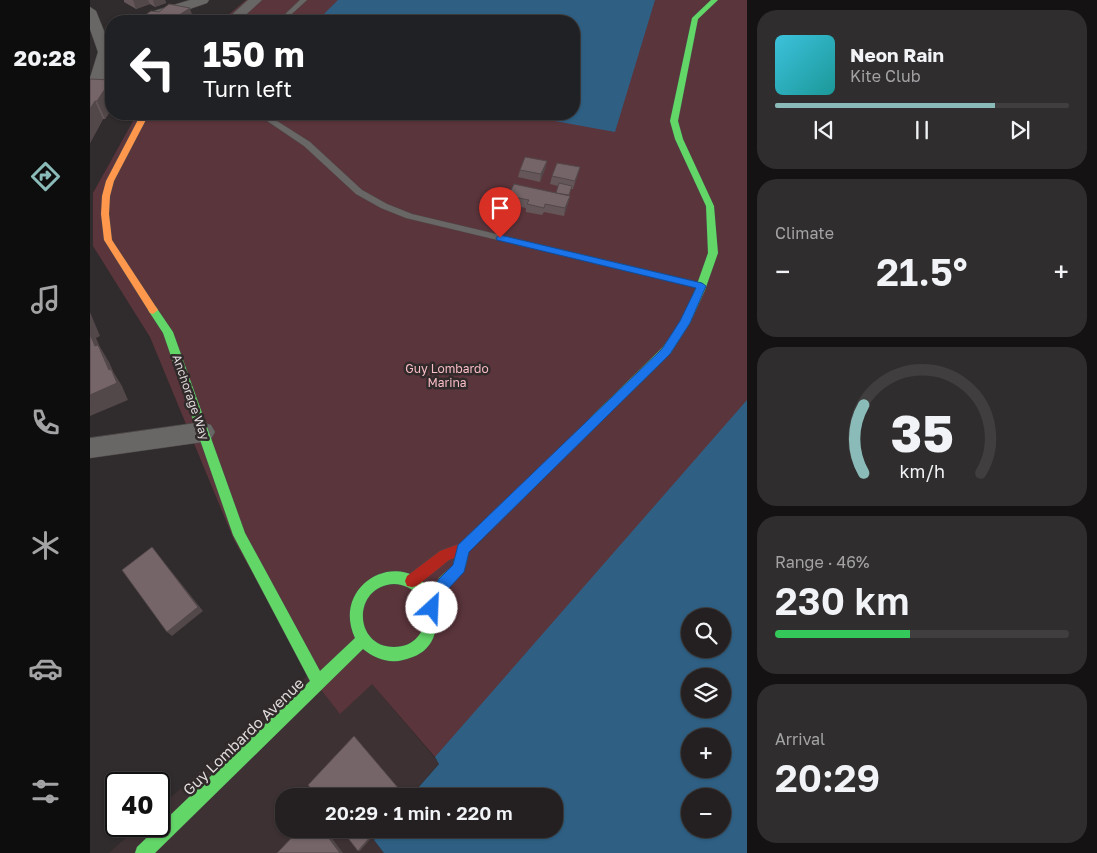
<!DOCTYPE html>
<html lang="en">
<head>
<meta charset="utf-8">
<style>
	:root { --surface:#242021; --page:#302d2e; --text:#f1f3f6; --muted:#a3a3a5; --line:#413e3f; --accent:#8bbbb9 }
	body { margin:0; font-family:"Golos Text",sans-serif; background:var(--page); color:var(--text); height:100vh; display:flex; flex-direction:column; font-size:19px; white-space:nowrap }
	* { box-sizing:border-box; margin:0 }
	p { font-size:16px; color:var(--muted) }
	.icon { flex:none; width:28px; height:28px; fill:none; stroke:currentColor; stroke-width:2; stroke-linecap:round; stroke-linejoin:round }
	.map { position:relative; flex:1; overflow:hidden }
	.details { display:flex; flex-direction:column; gap:10px; padding:10px; background:#141212; width:350px }
	.details>* { flex:none }
	.banner { position:absolute; left:15px; top:15px; width:475px; height:105px; border-radius:20px; box-shadow:0 1px 4px #0004,0 0 0 1px var(--line); background:#202124; color:#fff; overflow:hidden }
	.controls { position:absolute; left:591px; top:608px; display:grid; gap:10px }
	.controls a { display:grid; place-items:center; width:50px; height:50px; border-radius:50%; background:var(--surface); box-shadow:0 1px 4px #0004,0 0 0 1px var(--line); font-size:25px }
	.speed { position:absolute; left:15px; top:772px; display:flex; gap:10px; font-size:25px; font-weight:700; text-align:center }
	.speed>* { display:grid; place-content:center; width:65px; height:65px; border-radius:50%; background:var(--surface); box-shadow:0 1px 4px #0004,0 0 0 1px var(--line); line-height:1 }
	.speed .limit { border:2px solid #111; border-radius:8px; background:#fff; color:#111 }
	.pin { position:absolute; display:grid; place-items:center; width:42px; height:42px; color:#fff; margin:-51px -21px; border-radius:50% 50% 50% 0; rotate:-45deg; box-shadow:0 0 5px #0007 }
	.pin .icon { rotate:45deg }
	.me { position:absolute; width:55px; margin:-28px; rotate:25deg; stroke-linejoin:round; filter:drop-shadow(0 0 4px #0008) }
	.turn { display:flex; align-items:center; gap:18px; height:105px; padding:0 15px; font-size:22px }
	.turn .icon { width:65px; height:65px; stroke-width:2.5 }
	.turn b { display:block; font-size:35px; line-height:42px }
	.big { font-size:38px; font-weight:600; line-height:1.1 }
	.details .widget { flex:1; display:flex; flex-direction:column; justify-content:center; gap:8px; min-width:0; padding:0 18px; border-radius:20px; background:var(--page) }
	.details .dial { align-items:center; gap:0 }
	.dial svg { height:130px; overflow:visible; fill:none; stroke:var(--line); stroke-width:7; stroke-linecap:round; text-anchor:middle }
	.dial text { fill:var(--text); stroke:none }
	.song { display:flex; align-items:center; gap:15px }
	.cover { width:60px; height:60px; border-radius:8px; background:linear-gradient(135deg,hsl(190 70% 55%),hsl(180 70% 35%)) }
	.played { height:5px; border-radius:2px; background:linear-gradient(90deg,var(--accent) 75%,var(--line) 75%) }
	.keys { display:flex; justify-content:space-around; direction:ltr }
	.heat { display:flex; justify-content:space-between; align-items:center; font-size:28px; direction:ltr }
	.charge { height:8px; border-radius:4px; background:linear-gradient(90deg,#34c759 46%,var(--line) 0) }
	.trip { position:absolute; left:185px; top:788px; width:288px; height:50px; border-radius:20px; background:var(--surface); box-shadow:0 1px 4px #0004,0 0 0 1px var(--line); font-weight:600; line-height:50px; text-align:center }
	main { display:flex; flex:1; min-height:0 }
	.menu { display:flex; flex-direction:column; width:90px; justify-content:space-around; align-items:center; background:#0e0d0d; color:var(--muted) }
	.menu .icon { width:35px; height:35px }
	.menu .selected { color:var(--accent) }
	.menu b { font-size:22px; color:var(--text) }
	.map>svg:first-child { display:block }
</style>
</head>
<body>
<main>
<nav class="menu">
<b>20:28</b>
<svg class="icon selected" aria-label="directions" viewBox="0 0 24 24"><path d="M12 3l9 9-9 9-9-9zM9 14v-3h6M13 9l2 2-2 2"/></svg>
<svg class="icon" aria-label="music" viewBox="0 0 24 24"><path d="M9 18V5l10-2v13"/><circle cx="6" cy="18" r="3"/><circle cx="16" cy="16" r="3"/></svg>
<svg class="icon" aria-label="phone" viewBox="0 0 24 24"><path d="M5 4h4l2 5-3 2q2 4 5 5l2-3 5 2v4C11 20 4 13 5 4z"/></svg>
<svg class="icon" aria-label="climate" viewBox="0 0 24 24"><path d="M12 3v18M4 7l16 10M4 17L20 7"/></svg>
<svg class="icon" aria-label="car" viewBox="0 0 24 24"><path d="M5 17H2v-5l4-1 3-4h7l3 4 3 1v5h-3M9 17h6M6 11h13"/><circle cx="7" cy="17" r="2"/><circle cx="17" cy="17" r="2"/></svg>
<svg class="icon" aria-label="filters" viewBox="0 0 24 24"><path d="M4 7h16M4 17h16"/><circle cx="9" cy="7" r="2"/><circle cx="15" cy="17" r="2"/></svg>
</nav>
<div class="map">
<svg width="657" height="853" viewBox="0 0 657 853">
	<rect width="100%" height="100%" fill="#302b2c"/>
	<path fill="#3e3133" d="M219,674l63,10 67,79 -28,33h-127v33h99l-9,11 10,13h-275l30,-27h20v-18z"/>
	<path fill="#5b353c" d="M156,0h501v436l-302,324 -10,-3 -63,-73 -32,30 -31,-40 -75,-134 -84,-203 -57,-91v-53l44,-79h437v-93h-353z"/>
	<path fill="#2f6084" fill-rule="evenodd" d="M248,0h317l-40,132 -99,-18h58v-93h-257z
		M657,400v453h-363l-10,-13 9,-11h171v-33h-143l28,-32 -4,-7zM600,616h32v33h-32zM600,676h32v33h-32zM600,736h32v33h-32zM600,796h32v33h-32z"/>
	<g fill="none" stroke-linecap="round" stroke-linejoin="round">
		<g stroke="#4c4848" stroke-width="1">
			<path id="lane" d="M210,0h7l-23,21h-6z
				M167,114h9l44,28 52,48 25,14 25,10 290,69 5,3 -5,3 -296,-71 -25,-10 -25,-14 -52,-48z"/>
		</g>
		<g stroke="#4c4848" stroke-width="1">
			<path id="street" d="M100,0h19l-2,3 -52,18h-17l16,-10z
				M158,0h14l-23,21h-14z
				M0,7l6,4 12,30 3,-1v15l-8,27 -2,3 -5,1 -6,-2v-6l8,-26 -8,-23z
				M113,422l8,3 4,7 -4,7 -8,3 -113,16v-20z"/>
		</g>
		<g stroke="#4c4848" stroke-width="1">
			<path id="fast" d="M621,0h7l-20,19 -20,102 5,18 31,67 4,47 -13,37 -15,33 -20,31 -72,70h-8l-2,-3 2,-3 72,-70 19,-26 14,-32 13,-37 -2,-47 -31,-67 -5,-18 22,-103z
				M63,306l3,1 17,25 72,201 75,138 35,-33c-25,-54 47,-93 77,-45l7,-15 14,-13 5,-20 5,-2 5,2c2,5 0,9 -1,15 -3,15 -10,16 -18,28 -19,27 -1,62 -46,72 -14,4 -29,-2 -40,-11l-208,204h-20l2,-6 173,-166 -77,-146 -70,-202 -15,-23zM304,584c42,2 41,63 0,63 -41,0 -42,-61 0,-63z"/>
		</g>
		<g stroke="#4c4848" stroke-width="1">
			<path id="slow" d="M51,114h8l-35,67 -4,15 -1,18 3,26 46,70 -5,4 -3,-1 -46,-73 -3,-26 1,-18 4,-15z"/>
		</g>
		<g stroke="#4c4848" stroke-width="1">
			<path id="jam" d="M504,416l4,2 2,3 -2,3 -130,129 -19,7 -32,26 -5,1 -5,-1 -2,-5 2,-5 33,-25 19,-7 131,-126z"/>
		</g>
		<use href="#lane" fill="#696666" fill-rule="evenodd"/>
		<use href="#street" fill="#696666" fill-rule="evenodd"/>
		<use href="#fast" fill="#63d668" fill-rule="evenodd"/>
		<use href="#slow" fill="#ff974d" fill-rule="evenodd"/>
		<use href="#jam" fill="#b3261e" fill-rule="evenodd"/>
	</g>
	<path fill="#655759" d="M34,0h41l1,3 -11,4 -5,-3 -14,5 -12,-7z
		M100,8l-44,13 -2,-5z
		M0,79l21,1v30l-6,9h-2l-13,24z
		M457,161l-2,8 -5,13 -22,-5 2,-7z
		M490,167l-7,22h-2l-2,6 1,1 -2,7 -4,13 -20,-4 -2,3 -16,-3v-4l-19,-4 1,-8 48,-3 2,-7 -8,-2 2,-8z"/>
	<path fill="#524749" d="M43,0h15l2,4 -14,5z
		M63,0h12l1,3 -11,4z
		M100,8l4,13h-24z
		M21,80v30l-6,9 -8,-18z
		M5,101l8,18 -13,24v-34z
		M457,161l-2,8 -5,13 1,-8z
		M490,167l-2,8 -5,14 2,-8z
		M480,196l-2,7 -4,13 1,-8z
		M0,312l10,24 -4,2 4,9 9,15 5,11 8,13 6,14 -38,16v-21l19,-25 -14,-24 -5,-12z
		M62,547l51,64 -31,25 -5,-4z
		M232,829h3l18,24h-3z
		M287,829h2l-19,22h-2z"/>
	<path fill="#756568" stroke="#524749" d="M79,4l21,4 -20,13h-25l7,-4 -8,-1 7,-5 8,1z
		M0,79l21,1 -14,21h-2l-5,8z
		M435,157l22,4 -6,13 -21,-4z
		M467,163l23,4 -5,14 -23,-5z
		M469,183l13,3 -3,9 -13,-2z
		M424,184l56,12 -5,12 -20,-4 -1,4 -17,-4 2,-4 -21,-4z
		M0,334l5,12 3,-1 11,25 2,-1 6,14 -27,12z
		M62,547l46,60 -31,25 -45,-62z
		M264,736l51,60h-88l-9,-11z
		M210,829h22l18,24h-63z
		M251,829h36l-19,22z"/>
	<path fill="#1a73e8" stroke="#114b97" d="M410,235l202,48 4,3 -16,37 -20,31 -201,198 -5,20 -15,16 -12,25 -5,2 -5,-2 -2,-5 14,-29 14,-14 5,-20 204,-196 18,-28 16,-33 -199,-48 -1,-2z"/>
	<g text-anchor="middle" dominant-baseline="central" stroke-width="5" stroke-linejoin="round" paint-order="stroke">
		<g font-size="12" fill="#f9bdc5" stroke="#312a2b">
			<text x="357" y="368">Guy Lombardo<tspan x="357" dy="14">Marina</tspan></text>
		</g>
		<g font-size="12" fill="#dfdadb" stroke="#312a2b">
			<text transform="translate(101 397) rotate(71)">Anchorage Way</text>
		</g>
		<g font-size="15" fill="#dfdadb" stroke="#312a2b">
			<text transform="translate(153 736) rotate(-44)">Guy Lombardo Avenue</text>
		</g>
	</g>
</svg>
<div class="controls">
<a><svg class="icon" aria-label="search" viewBox="0 0 24 24"><circle cx="10" cy="10" r="6"/><path d="M15 15l6 6"/></svg></a>
<a><svg class="icon" aria-label="layers" viewBox="0 0 24 24"><path d="M12 4l9 5-9 5-9-5zM3 14l9 5 9-5"/></svg></a>
<a>+</a>
<a>−</a>
</div>
<div class="speed"><div class="limit">40</div></div>
<div class="pin" style="left:410px;top:238px;background:#d93025"><svg class="icon" aria-label="arrive" viewBox="0 0 24 24"><path d="M6 21V4h12l-3 4 3 4H6"/></svg></div>
<svg class="me" style="left:342px;top:608px" viewBox="-20 -20 40 40"><circle r="19" fill="#fff"/><path d="M0-13L10 11 0 6-10 11z" fill="#1a73e8"/></svg>
<div class="trip">20:29 · 1 min · 220 m</div>
<div class="banner">
<div class="turn"><svg class="icon" aria-label="left" viewBox="0 0 24 24"><path d="M17 20v-9H6M10 6l-5 5 5 5"/></svg><div><b>150 m</b>Turn left</div></div>
</div>
</div>
<section class="details">
<div class="widget">
<div class="song"><i class="cover"></i><div><b>Neon Rain</b><p>Kite Club</p></div></div>
<div class="played"></div>
<div class="keys"><svg class="icon" aria-label="previous" viewBox="0 0 24 24"><path d="M18 5L8 12l10 7zM5 5v14"/></svg><svg class="icon" aria-label="pause" viewBox="0 0 24 24"><path d="M8 5v14M16 5v14"/></svg><svg class="icon" aria-label="next" viewBox="0 0 24 24"><path d="M6 5l10 7-10 7zM19 5v14"/></svg></div>
</div>
<div class="widget"><p>Climate</p>
<div class="heat"><a>−</a><b class="big">21.5°</b><a>+</a></div>
</div>
<div class="widget dial"><svg viewBox="0 0 100 80">
<path d="M14 69A42 42 0 1 1 86 69"/>
<path d="M14 69A42 42 0 0 1 14 27" stroke="#8bbbb9"/>
<text x="50" y="56" font-size="32" font-weight="700">35</text>
<text x="50" y="72" font-size="11">km/h</text>
</svg></div>
<div class="widget"><p>Range · 46%</p><b class="big">230 km</b><div class="charge"></div></div>
<div class="widget"><p>Arrival</p><b class="big">20:29</b></div>
</section>
</main>
</body>
</html>
